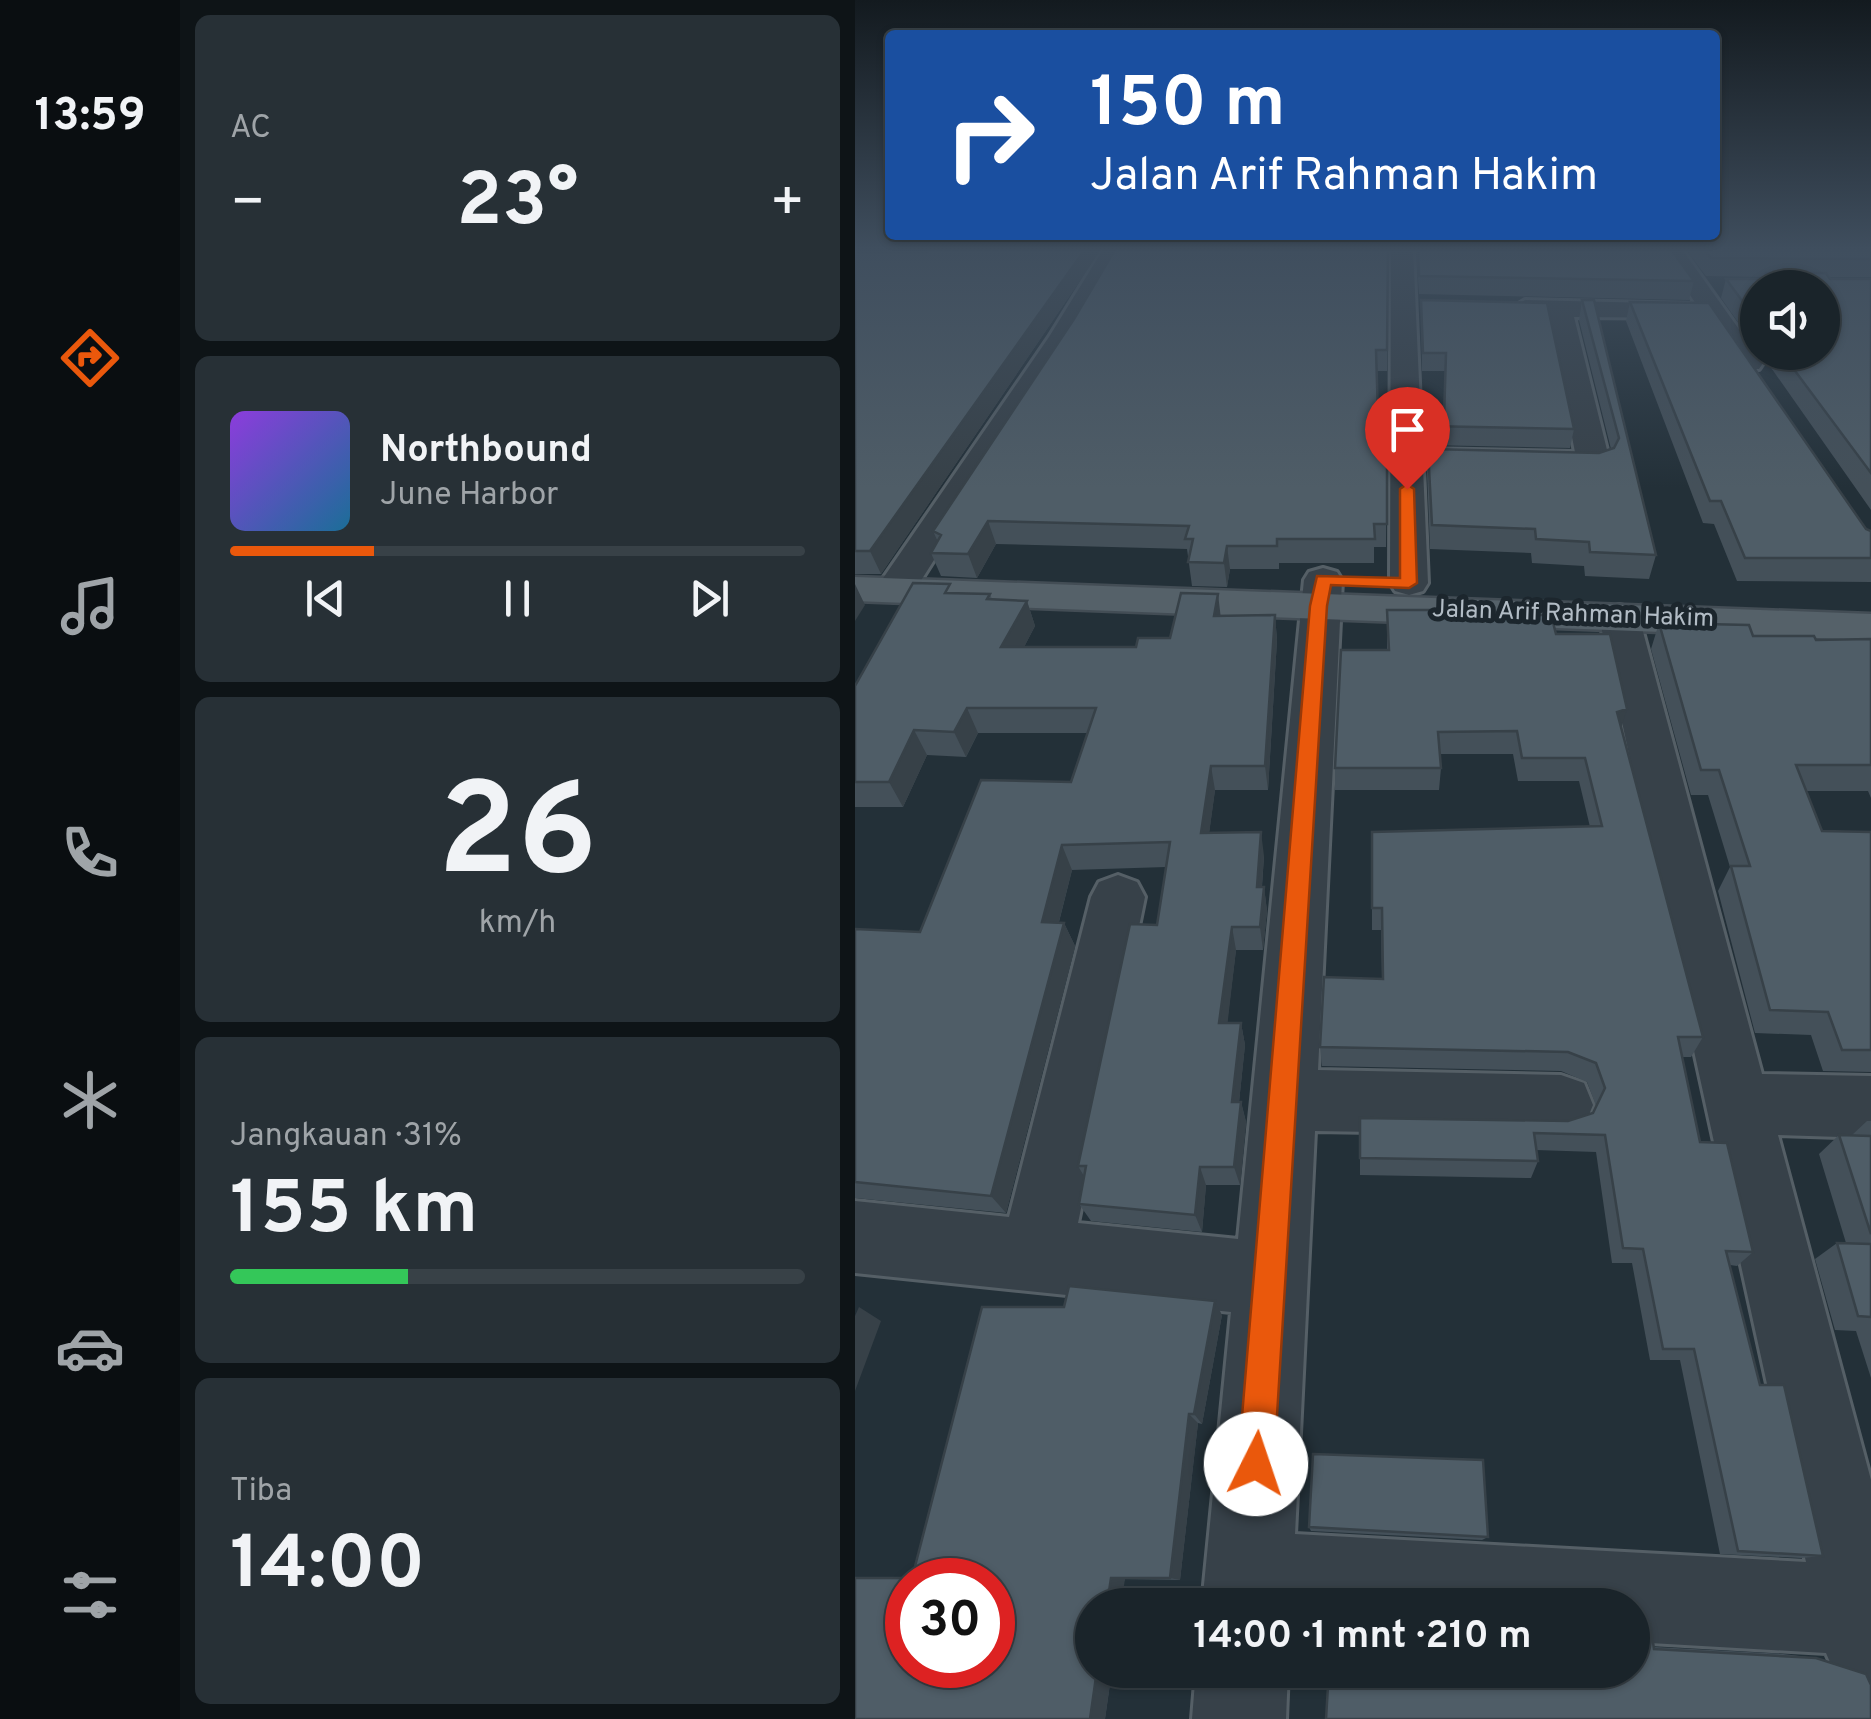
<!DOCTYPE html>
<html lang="id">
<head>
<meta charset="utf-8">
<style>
	:root { --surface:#1a242a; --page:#273036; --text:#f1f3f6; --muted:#9fa4a8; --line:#384147; --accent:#ea580c }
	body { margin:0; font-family:Overpass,sans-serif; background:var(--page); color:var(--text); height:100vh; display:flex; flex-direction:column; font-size:38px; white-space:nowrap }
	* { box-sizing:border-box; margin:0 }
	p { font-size:32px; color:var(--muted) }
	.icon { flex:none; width:55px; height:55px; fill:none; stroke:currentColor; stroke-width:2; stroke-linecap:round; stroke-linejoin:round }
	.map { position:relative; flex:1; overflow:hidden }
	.side { display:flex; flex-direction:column; gap:15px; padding:15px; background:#0e1417; width:675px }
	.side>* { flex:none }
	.guide { position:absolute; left:30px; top:30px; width:835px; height:210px; border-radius:10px; box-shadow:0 2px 8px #0004,0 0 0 2px var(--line); background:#1a4fa0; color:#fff; overflow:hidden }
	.controls { position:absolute; left:885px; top:270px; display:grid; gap:20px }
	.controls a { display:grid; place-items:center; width:100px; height:100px; border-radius:50%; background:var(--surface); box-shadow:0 2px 8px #0004,0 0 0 2px var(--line); font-size:50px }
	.speed { position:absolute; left:30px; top:1558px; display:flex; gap:20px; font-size:50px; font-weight:700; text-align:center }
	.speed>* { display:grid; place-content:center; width:130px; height:130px; border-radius:50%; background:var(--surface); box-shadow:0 2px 8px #0004,0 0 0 2px var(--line); line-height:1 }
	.speed .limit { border:15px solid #d22; background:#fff; color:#111 }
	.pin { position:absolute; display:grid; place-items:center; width:85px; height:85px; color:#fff; margin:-102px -42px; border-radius:50% 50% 50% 0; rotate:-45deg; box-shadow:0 0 10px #0007 }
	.pin .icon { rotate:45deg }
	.me { position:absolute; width:110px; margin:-55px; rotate:4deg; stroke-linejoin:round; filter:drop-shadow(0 0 8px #0008) }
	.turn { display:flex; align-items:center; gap:35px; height:210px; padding:0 40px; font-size:45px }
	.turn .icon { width:130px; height:130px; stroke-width:2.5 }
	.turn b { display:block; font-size:70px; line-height:85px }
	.big { font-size:75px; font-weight:700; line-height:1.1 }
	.side .tile { flex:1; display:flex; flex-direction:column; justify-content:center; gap:15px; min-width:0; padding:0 35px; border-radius:15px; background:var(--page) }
	.side .dial { align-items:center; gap:0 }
	.dial b { font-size:130px; line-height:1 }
	.song { display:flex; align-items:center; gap:30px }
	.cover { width:120px; height:120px; border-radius:15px; background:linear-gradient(135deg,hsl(270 70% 55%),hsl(200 70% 35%)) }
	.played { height:10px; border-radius:5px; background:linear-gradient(90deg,var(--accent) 25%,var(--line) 25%) }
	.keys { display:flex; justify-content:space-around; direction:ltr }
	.heat { display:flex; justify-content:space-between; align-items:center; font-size:55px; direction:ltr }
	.charge { height:15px; border-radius:8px; background:linear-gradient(90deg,#34c759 31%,var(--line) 0) }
	.trip { position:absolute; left:220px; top:1588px; width:575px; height:100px; border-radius:50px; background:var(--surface); box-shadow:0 2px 8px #0004,0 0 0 2px var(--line); font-weight:700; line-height:100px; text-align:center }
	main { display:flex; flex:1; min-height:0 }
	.tab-bar { display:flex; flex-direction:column; width:180px; justify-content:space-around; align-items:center; background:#0a0e11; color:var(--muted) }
	.tab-bar .icon { width:70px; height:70px }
	.tab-bar .selected { color:var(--accent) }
	.tab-bar b { font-size:45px; color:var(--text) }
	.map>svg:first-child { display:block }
</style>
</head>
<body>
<main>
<nav class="tab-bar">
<b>13:59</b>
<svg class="icon selected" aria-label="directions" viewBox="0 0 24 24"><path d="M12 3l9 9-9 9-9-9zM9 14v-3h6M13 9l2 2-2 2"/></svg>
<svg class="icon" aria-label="music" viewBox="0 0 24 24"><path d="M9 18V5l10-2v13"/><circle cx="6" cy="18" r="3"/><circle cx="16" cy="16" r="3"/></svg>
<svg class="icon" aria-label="phone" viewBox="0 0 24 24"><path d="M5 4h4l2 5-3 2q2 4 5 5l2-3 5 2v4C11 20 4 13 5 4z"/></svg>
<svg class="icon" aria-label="climate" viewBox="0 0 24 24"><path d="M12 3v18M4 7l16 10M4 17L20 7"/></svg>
<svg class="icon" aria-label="car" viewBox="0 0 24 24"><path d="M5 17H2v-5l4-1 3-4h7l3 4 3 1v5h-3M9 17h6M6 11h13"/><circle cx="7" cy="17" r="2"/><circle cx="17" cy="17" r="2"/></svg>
<svg class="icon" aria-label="filters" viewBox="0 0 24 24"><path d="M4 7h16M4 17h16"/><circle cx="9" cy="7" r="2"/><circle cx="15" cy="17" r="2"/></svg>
</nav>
<section class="side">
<div class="tile"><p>AC</p>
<div class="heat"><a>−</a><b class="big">23°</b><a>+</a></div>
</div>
<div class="tile">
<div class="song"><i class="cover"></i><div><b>Northbound</b><p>June Harbor</p></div></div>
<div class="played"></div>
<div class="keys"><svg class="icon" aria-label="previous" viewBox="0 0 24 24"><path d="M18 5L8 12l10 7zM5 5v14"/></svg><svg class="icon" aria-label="pause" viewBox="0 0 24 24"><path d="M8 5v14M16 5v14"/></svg><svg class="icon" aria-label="next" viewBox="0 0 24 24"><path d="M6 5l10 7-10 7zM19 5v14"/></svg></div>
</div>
<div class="tile dial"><b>26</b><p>km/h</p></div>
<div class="tile"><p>Jangkauan · 31%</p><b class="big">155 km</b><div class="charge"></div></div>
<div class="tile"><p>Tiba</p><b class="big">14:00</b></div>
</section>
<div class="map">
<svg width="1016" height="1719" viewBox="0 0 1016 1719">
	<rect width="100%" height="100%" fill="#233038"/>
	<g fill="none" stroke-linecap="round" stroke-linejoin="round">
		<g stroke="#555f66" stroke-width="6">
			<path id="minor" d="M249,248h22l-51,89 -160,253 -6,8 -14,4 -14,-4 -6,-8 174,-253z
				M536,248h22l9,201 153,3 -27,-136h-23l-13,-8 13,-8 171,4 -37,-56h22l82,115 -4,6h-20l-34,-51 -131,-1 36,145 -4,7 -12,3 -171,-4 5,115 -5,8 -14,4 -14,-4 -5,-8z
				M468,568l14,4 5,8 -24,490 243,5 23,8 9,22 -9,22 -23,8 -246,-4 -20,403 511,28 -207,-945 6,-9 14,-3 14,3 6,9 123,457 109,2v62l-93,-3 93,345v217l-32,-14 -13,-30 -193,-11v-37h-431l29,-293 -376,-39v-72l154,16 82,-320 8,-15 19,-7 19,7 8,15 -67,326 160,16 66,-659 5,-8z
				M341,1670h92l-2,49h-94z"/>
		</g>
		<g stroke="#434d55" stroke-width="5">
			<path id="major" d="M0,577l1016,37v26l-1016,-39z"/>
		</g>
		<use href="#minor" fill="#374149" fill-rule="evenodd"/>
		<use href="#major" fill="#556169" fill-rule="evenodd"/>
	</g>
	<path fill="#445059" d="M0,248h247l-221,326h-26v-321h71l4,-4h-75z
		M533,248l-1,123h-10l1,44h9l-1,132h-12v16h-95v6h-49l-3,18 -35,-1 -5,-37 -191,-5 -19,34 -36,-2 -10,-23 7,-11 -5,-11 141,-212z
		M561,248h254l24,33 -5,19 -270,-6z
		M830,248h186v29h-43l2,2h41v231l-111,-158h63l-66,-64v61l-36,-51 5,-19h37l1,-2 -58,-1z
		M566,300l153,129 -4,19 -144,-3v-26h17l2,-48h-23z
		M727,300l74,255 -7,24 -64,-3 -1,-10 -52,-3 -1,-10 -101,-4 -3,-77 1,-23 171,4 12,-4 -32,-129z
		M775,302l236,227 5,2v51l-134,-1 -23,-57 -11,-1 -77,-202z
		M99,593l36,1 2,5 35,2 8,25 -11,21h112l34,-9 51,-22 54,-1 2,25 -9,150h-53l-6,43 55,23 -2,31h2l3,24 -4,39h-27l-9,73h14l4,22 -6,57h2l5,20 -6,63h-34l-4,47 -111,-11 -12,-17 5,-28 -6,-10 79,-241 9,-58 -94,3 -13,52 5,1 11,23 -69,267 -151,-15v-269l65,3 151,-150 17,-49h-110l-12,24 -39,-2 -24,52h-48v-121z
		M532,610l53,5 116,19 65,94 82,309 -12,20h-9l18,85 53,110 -16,14 -7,-1 30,120 63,171 -22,2 -81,-4 -40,-194h-30l-18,-97h-20l-16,-111 -60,-2 2,11 -7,17 -171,-3v-57l208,3 25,-8 3,-7 -9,-24 -26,-11 -239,-5 -2,-19 62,-68 -1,-49h-9v-98l218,-5 -11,-46h-61l-5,-27h-73l1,14 -2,22h-104v-22l52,-118z
		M804,623l94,13 63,4 55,-1v159l-3,-7h-62l16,40 49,1v240l-48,-1 -12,-36 -56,-2 -37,-142 12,-24 -22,-72h-17l-40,-146z
		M1012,1121h4v257l-15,-47 -21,-1 -20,-71 22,-16h9l-27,-89 20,-19h13z
		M367,1315l-20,109 -4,-1 -18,157 -55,-1 -32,91h19l-7,49 -193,-141z
		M454,1527l179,10 -6,3 -171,-9z
		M778,1621l17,1 4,25 129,7 33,4 50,16 5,11v34h-545l2,-33 -29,-1 1,-15h333z"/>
	<path fill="#374148" d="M231,248h16l-221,326 -11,-23z
		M133,521l8,23 -19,34 -9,-24z
		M372,546l3,23 -3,18 -3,-24z
		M0,584l10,21 -10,16z
		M363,594l3,25 -7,-3z
		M172,601l8,25 -24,46 -10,-25z
		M420,615l2,25 -9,150 -3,-24z
		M112,708l11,25 -12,24 -12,-25z
		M772,709l-7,23 -3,-20z
		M59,730l13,25 -24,52 -14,-25z
		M356,766l4,24 -9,67 -5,-24z
		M406,832l3,24 -4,55 -3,-24z
		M207,845l10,25 -19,75 -11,-23z
		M409,887l3,24 -4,39 -3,-23z
		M209,923l11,23 -69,267 -15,-17z
		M377,927l4,23 -11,95 -6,-22z
		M386,1023l4,22 -8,77 -5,-20z
		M386,1102l5,20 -6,63 -6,-18z
		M345,1167l6,18 -4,47 -7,-17z
		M360,1301l7,14 -20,109 -8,-10z
		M4,1307l22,14 -26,70v-75z
		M334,1414l9,9 -18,157 -10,-2z
		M256,1578l14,1 -4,26h-14z
		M242,1670h15l-7,49h-15z"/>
	<path fill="#4f5d67" stroke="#374148" stroke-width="2.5" fill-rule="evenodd" d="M78,248h153l-216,303h-15v-298h71z
		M261,248h272l-1,102h-11l2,65h9v109h-13l1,15h-98v7h-50l-3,17 -36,-1 5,-23h-8l4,-13 -201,-5 -20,33 -37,-1 10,-18 -8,-4 141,-212z
		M563,248h252l24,33 -275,-5z
		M848,248h168v11l-160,-1z
		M911,273h60l4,6h41v194l-90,-121h42v-64h-66v33l-31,-42h37z
		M566,300l126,3 27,126 -147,-3 -1,-7h18l2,-66h-23z
		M727,300h12l62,255 -66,-3 -1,-10 -53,-3 -1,-10 -103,-4 -4,-76 171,4 15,-5 5,-10z
		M775,302l79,1 157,226 5,2v27h-126l-24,-57h-11z
		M58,583l37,1 -5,9 45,1 -3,5 40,2 -26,46h135l2,-9h32l11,-45 37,1 -4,22 61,-1 -10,151h-54l-10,67 60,-1 -4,55h7l-4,40h-28l-13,96h22l-9,79h9l-7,65h-34l-5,48 -116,-11 7,-38h-8l52,-242 27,1 13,-83 -108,3 -20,77 22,1 -73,273 -136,-14v-253l65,3 61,-152 90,2 25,-74h-129l-13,24 -40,-2 -25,52h-34v-96z
		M532,610h52l1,5h111l5,19h54l17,75 -10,3 86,325h-25l22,105 27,1 26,109 -27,-1 34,134h24l39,171 -85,-5 -44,-202h-31l-20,-100 -20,-1 -18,-113 -71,-2 4,28 -178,-3v-40l208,3 25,-8 12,-25 -9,-25 -28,-11 -248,-5 4,-70 59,2 -1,-71h-10v-76l230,-6 -17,-68h-63l-5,-27 -79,1 3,36h-106l6,-118h48z
		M804,623l90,2 4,11h61l2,4 55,-1v126h-75l26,66 49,1v218h-29l-14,-38 -58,-2 -39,-144h19l-31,-96h-18z
		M984,1135l32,1v98z
		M982,1243l34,1v73l-13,-1z
		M214,1286l146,15 -21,113h-5l-19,164h-59l-4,27h-14v65h4l-7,49h-235v-141h57l70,-271h82zM52,1580h86v85h-86z
		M458,1454l170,6 5,77 -179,-10z
		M778,1622h17l4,27 162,9 50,16 5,11v34h-545l2,-33 -29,-1 1,-15h333z"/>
	<linearGradient id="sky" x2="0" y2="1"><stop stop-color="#131a1f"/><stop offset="0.51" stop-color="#3f4e5e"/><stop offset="1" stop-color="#3f4e5e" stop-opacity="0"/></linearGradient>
	<rect width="1016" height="488" fill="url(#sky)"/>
	<path fill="#ea580c" stroke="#983908" stroke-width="2.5" d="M552,484l7,5 3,94 -8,5 -78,-3 -4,21 -53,858 -5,13 -13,5 -12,-5 -6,-13 72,-858 7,-30 83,2v-89z"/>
	<g text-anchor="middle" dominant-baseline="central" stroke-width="10" stroke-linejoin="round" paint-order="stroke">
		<g font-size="25" fill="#b2bcc5" stroke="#1c262d">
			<text transform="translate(718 615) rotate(2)">Jalan Arif Rahman Hakim</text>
		</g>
	</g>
</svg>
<div class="controls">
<a><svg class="icon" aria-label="sound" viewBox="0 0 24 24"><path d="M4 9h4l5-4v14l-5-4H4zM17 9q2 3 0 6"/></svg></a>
</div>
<div class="speed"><div class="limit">30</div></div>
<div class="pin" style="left:552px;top:489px;background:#d93025"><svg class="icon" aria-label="arrive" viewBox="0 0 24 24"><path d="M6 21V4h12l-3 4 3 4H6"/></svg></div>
<svg class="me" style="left:401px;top:1464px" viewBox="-20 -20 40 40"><circle r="19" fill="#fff"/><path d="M0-13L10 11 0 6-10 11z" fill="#ea580c"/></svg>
<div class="trip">14:00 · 1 mnt · 210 m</div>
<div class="guide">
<div class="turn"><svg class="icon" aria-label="right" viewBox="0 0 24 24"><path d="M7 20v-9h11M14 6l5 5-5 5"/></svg><div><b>150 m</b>Jalan Arif Rahman Hakim</div></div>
</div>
</div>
</main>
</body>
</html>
